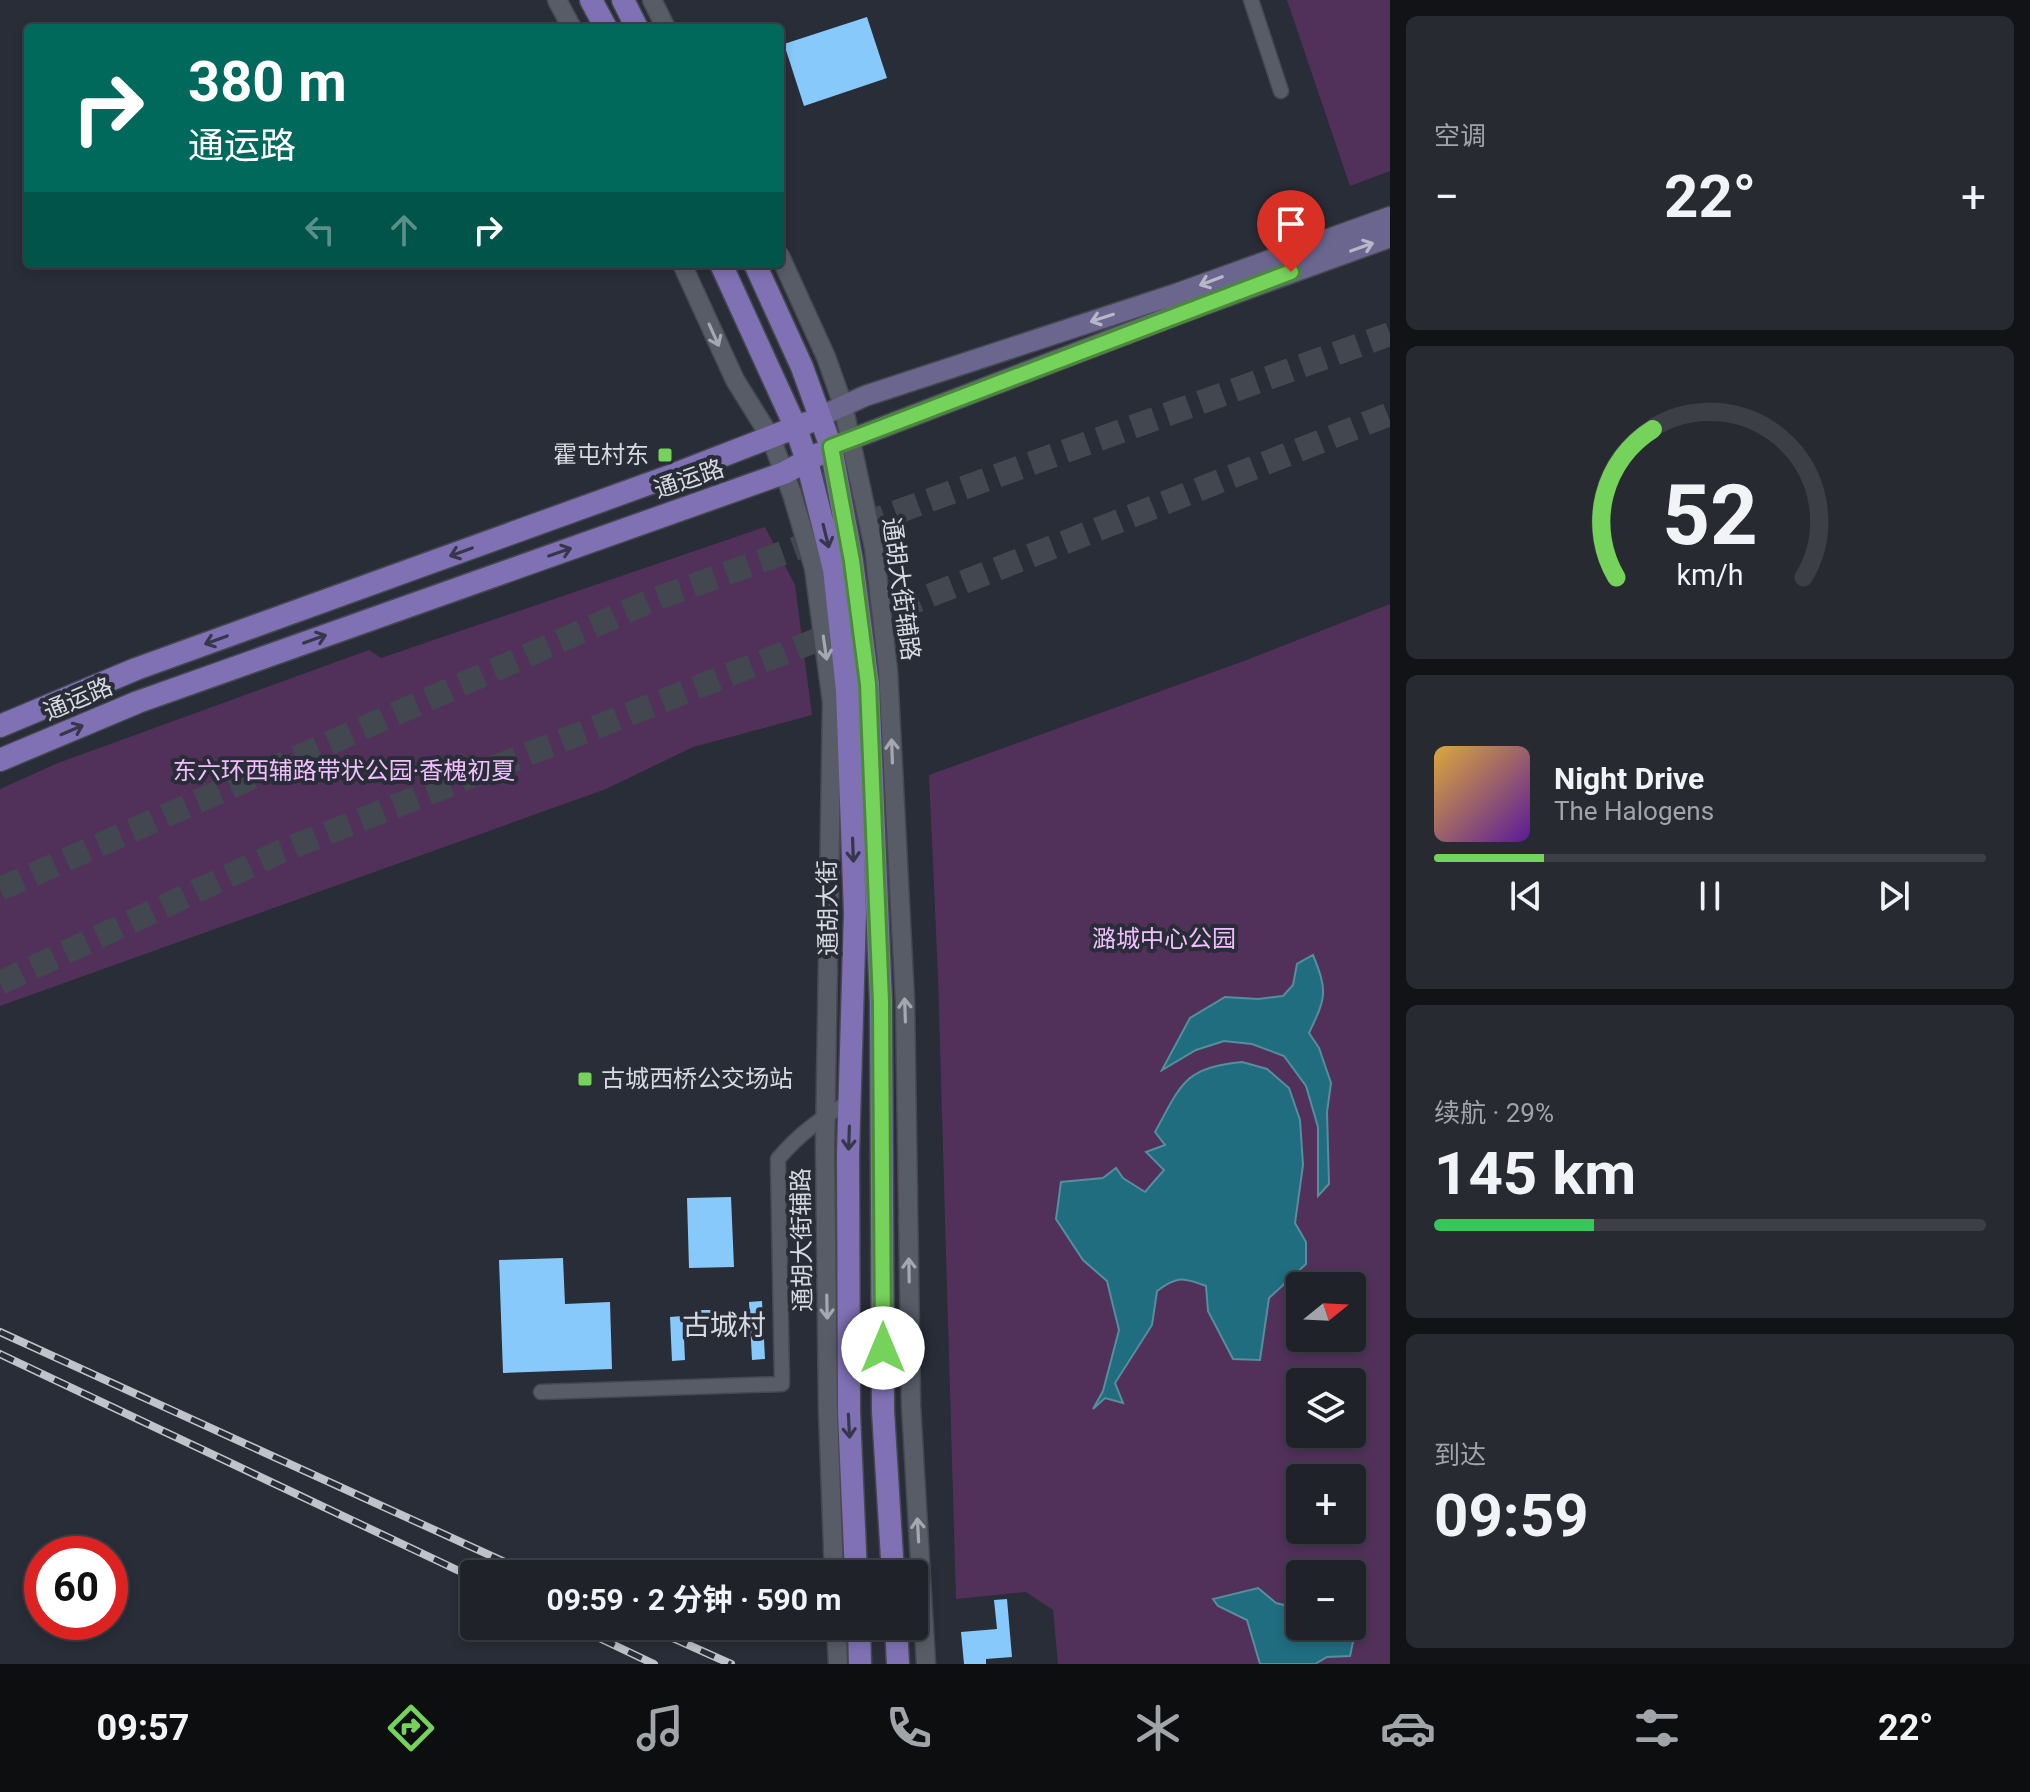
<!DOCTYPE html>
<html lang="zh">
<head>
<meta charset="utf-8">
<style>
	:root { --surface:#1f2229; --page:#272a31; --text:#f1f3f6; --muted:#a1a4a8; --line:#3c3f46; --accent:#75d25b }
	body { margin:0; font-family:Roboto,"Noto Sans SC",sans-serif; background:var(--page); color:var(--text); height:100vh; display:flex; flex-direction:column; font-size:30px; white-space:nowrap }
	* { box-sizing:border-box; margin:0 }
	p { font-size:26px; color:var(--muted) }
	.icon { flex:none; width:44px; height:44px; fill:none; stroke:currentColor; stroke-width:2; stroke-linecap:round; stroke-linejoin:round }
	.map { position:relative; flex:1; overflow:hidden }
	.drawer { display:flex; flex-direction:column; gap:16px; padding:16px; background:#111317; width:640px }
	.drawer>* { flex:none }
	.guide { position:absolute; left:24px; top:24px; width:760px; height:244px; border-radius:8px; box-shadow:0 4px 12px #0003,0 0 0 2px var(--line); background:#00695c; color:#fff; overflow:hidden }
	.needle { width:52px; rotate:72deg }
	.tools { position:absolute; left:1286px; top:1272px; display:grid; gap:16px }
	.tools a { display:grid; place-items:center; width:80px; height:80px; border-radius:8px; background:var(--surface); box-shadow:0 4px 12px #0003,0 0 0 2px var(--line); font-size:40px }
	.speed { position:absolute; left:24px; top:1536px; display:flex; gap:16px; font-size:40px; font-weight:700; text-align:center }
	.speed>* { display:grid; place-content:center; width:104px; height:104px; border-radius:50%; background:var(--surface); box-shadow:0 4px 12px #0003,0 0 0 2px var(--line); line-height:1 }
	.speed .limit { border:12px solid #d22; background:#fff; color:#111 }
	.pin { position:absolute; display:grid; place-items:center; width:68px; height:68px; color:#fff; margin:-82px -34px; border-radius:50% 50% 50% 0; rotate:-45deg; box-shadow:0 0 8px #0007 }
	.pin .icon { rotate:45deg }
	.me { position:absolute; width:88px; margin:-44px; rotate:0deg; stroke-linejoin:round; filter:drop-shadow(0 0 6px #0008) }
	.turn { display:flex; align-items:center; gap:28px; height:168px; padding:0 32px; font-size:36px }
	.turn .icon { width:104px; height:104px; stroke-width:2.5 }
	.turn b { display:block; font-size:56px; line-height:68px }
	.lanes { display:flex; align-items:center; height:76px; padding:0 32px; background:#0003; justify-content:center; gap:40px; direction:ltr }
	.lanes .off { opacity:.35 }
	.big { font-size:60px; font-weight:700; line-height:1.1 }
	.drawer .tile { flex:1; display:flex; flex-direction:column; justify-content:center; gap:12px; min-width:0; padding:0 28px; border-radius:12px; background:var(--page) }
	.drawer .dial { align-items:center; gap:0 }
	.dial svg { height:208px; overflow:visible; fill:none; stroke:var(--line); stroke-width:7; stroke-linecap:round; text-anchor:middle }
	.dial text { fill:var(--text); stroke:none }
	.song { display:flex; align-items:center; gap:24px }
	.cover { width:96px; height:96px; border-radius:12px; background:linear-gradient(135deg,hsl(40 70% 55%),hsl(270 70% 35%)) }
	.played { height:8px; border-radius:4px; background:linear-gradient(90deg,var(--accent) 20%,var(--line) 20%) }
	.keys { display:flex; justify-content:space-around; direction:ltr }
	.heat { display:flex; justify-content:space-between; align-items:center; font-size:44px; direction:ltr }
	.charge { height:12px; border-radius:6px; background:linear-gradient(90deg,#34c759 29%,var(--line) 0) }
	.trip { position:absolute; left:460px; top:1560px; width:468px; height:80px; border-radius:8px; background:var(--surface); box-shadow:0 4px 12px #0003,0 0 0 2px var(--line); font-weight:700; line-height:80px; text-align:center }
	.tabs { display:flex; height:128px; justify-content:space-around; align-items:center; background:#0c0e10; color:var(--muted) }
	.tabs .icon { width:56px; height:56px }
	.tabs .selected { color:var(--accent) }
	.tabs b { font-size:36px; color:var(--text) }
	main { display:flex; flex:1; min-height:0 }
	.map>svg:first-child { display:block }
</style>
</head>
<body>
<main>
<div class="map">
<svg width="1390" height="1664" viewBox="0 0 1390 1664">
	<rect width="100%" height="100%" fill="#292d37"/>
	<path fill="#513159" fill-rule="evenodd" d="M1287,0h103v171l-40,15z
		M765,527l30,58 17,130 -119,32 -87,42 -606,217v-217l58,-26 311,-113 12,8z
		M1390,604v1060h-332l-5,-54 -27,-18 -70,7 -18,-624 -9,-200 315,-114zM1300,1286h52v52h-52zM1300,1382h52v52h-52zM1300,1478h52v52h-52zM1300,1574h52v52h-52z"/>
	<path fill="#1f6d7f" stroke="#568e9c" stroke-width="2" d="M1313,955c15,37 13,42 -4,78l10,15 12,35 -4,29 2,72 -11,12v-69l-12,-41 -22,-30 -32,-12 -28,-3 -28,9 -34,20 28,-52 35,-21 33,2 25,-3 10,-11 4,-21z
		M1242,1062l25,7 22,19 11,32 3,45 -8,58 11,19v22l-37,34 -9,62 -27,-1 -25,-48 -2,-25c-23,-9 -29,-10 -49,5l-5,34 -37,58 8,20 -18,-5 -12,11 10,-18 16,-61 -12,-49 -24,-21 -27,-41 5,-37 42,-4 13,-10 7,10 22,14 19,-22 -18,-18 19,-7 -10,-13c26,-47 29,-65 87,-70z
		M1258,1588l18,15 24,6v17h52v-2l5,-1 -7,33 -23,1 -12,7h-55l-13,-44 -29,-14 -5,-7z"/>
	<path fill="#87c9fb" d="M867,17l20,61 -83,28 -20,-62z
		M731,1197l3,70 -45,1 -2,-70z
		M563,1258l2,46 45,-2 2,67 -109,4 -4,-113z
		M762,1301l3,58 -13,1 -3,-58z
		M698,1310h13v15l-12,1z
		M683,1316l2,44 -13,1 -2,-44z
		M1007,1599l5,58 -26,2v5h-22l-3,-32 36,-3 -3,-29z"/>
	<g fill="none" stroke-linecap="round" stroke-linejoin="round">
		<path stroke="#434750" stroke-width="24" stroke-dasharray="24 12" stroke-linecap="butt" d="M0,889l650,-288 740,-267
			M0,983l282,-132 1108,-437"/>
		<g stroke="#454851" stroke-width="17">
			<path id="minor" d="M1251,0l30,91
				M541,1392l241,-8 -4,-225c21,-25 43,-42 72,-57"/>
		</g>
		<g stroke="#454851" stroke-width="21">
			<path id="tertiary" d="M557,0l15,28
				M652,0l14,28
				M780,256l46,101 17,48 31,143 14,122 17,331 6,404 15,259
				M682,264l53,116 36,58 21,56 22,74 18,134 -7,445 3,264 6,163
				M836,1626l2,38"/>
		</g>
		<g stroke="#454851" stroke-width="23">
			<path id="secondary" d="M819,417l46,-21 311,-102 214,-77
				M831,447l352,-135 207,-75"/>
		</g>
		<g stroke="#454851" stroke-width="25">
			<path id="primary" d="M591,0l15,28
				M623,0l14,28
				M721,264l75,164 11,33 27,108 13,121 8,223 -7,241 1,259 7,161
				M755,264l47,103 29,80 21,114 16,123 13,318 2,409 10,163
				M0,726l136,-57 534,-193 137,-53
				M0,760l138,-58 646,-229 35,-19
				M859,1626l1,38
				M896,1626l2,38"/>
		</g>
		<use href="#minor" stroke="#575c67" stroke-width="14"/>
		<use href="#tertiary" stroke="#575c67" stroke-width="18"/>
		<use href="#secondary" stroke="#6b668e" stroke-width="20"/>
		<use href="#primary" stroke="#7f71b4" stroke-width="22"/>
		<g stroke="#c1c3ca" stroke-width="8">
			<path id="rail" d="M0,1332l531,242
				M0,1354l474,224
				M574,1626l80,38
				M646,1626l85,38"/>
		</g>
		<use href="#rail" stroke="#292d37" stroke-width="5" stroke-dasharray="15" stroke-linecap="butt"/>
	</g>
	<defs><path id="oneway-shaft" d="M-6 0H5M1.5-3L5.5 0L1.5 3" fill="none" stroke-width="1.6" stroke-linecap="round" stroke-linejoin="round" transform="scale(2)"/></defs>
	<g stroke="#b7b7c8">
		<use href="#oneway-shaft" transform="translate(1362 247) rotate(-20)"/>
		<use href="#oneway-shaft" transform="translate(1211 281) rotate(159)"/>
		<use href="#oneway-shaft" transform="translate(1102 318) rotate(162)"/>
	</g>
	<g stroke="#a4a8b0">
		<use href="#oneway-shaft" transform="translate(714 335) rotate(66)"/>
		<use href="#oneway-shaft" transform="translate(825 648) rotate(82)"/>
		<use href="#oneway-shaft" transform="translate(892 751) rotate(-92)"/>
		<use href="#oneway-shaft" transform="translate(905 1010) rotate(-92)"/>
		<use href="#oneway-shaft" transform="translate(909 1270) rotate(-91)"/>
		<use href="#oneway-shaft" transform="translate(827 1307) rotate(89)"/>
		<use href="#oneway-shaft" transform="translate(918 1530) rotate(-93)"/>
	</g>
	<g stroke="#36374a">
		<use href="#oneway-shaft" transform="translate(826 536) rotate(76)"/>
		<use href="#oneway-shaft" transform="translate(461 552) rotate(160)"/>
		<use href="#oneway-shaft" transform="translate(560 552) rotate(-19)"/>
		<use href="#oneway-shaft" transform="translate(315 639) rotate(-20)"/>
		<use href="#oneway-shaft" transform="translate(216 640) rotate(160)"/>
		<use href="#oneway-shaft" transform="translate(72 730) rotate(-23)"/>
		<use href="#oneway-shaft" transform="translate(853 850) rotate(88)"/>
		<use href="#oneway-shaft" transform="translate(849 1138) rotate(92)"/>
		<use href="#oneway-shaft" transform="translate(849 1426) rotate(87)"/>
	</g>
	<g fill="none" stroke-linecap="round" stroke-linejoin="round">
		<g stroke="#4c883b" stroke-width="20">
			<path id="route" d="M883,1348l-2,-346 -13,-318 -16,-123 -21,-114 460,-175"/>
		</g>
		<use href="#route" stroke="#75d25b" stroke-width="14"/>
	</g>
	<g fill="#75d25b" stroke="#292d37" stroke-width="3">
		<rect x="657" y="447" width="16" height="16" rx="4"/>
		<rect x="577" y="1071" width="16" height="16" rx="4"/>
	</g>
	<g text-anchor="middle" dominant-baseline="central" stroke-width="8" stroke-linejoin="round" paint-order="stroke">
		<g font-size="24" fill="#d8dae1" stroke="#292d37" text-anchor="end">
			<text x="649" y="455">霍屯村东</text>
			<text x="601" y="1079" text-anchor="start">古城西桥公交场站</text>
		</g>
		<g font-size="24" fill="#d8dae1" stroke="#292d37">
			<text transform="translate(689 479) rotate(-19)">通运路</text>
			<text transform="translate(901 589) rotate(82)">通胡大街辅路</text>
			<text transform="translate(78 699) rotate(-23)">通运路</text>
			<text transform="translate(828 908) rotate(-91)">通胡大街</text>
			<text transform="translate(802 1240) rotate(-91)">通胡大街辅路</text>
		</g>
		<g font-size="24" fill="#f1befe" stroke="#292d37">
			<text x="344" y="771">东六环西辅路带状公园·香槐初夏</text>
			<text x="1164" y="939">潞城中心公园</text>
		</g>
		<g font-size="28" fill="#d8dae1" stroke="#292d37">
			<text x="724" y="1325">古城村</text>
		</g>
	</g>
</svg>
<div class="tools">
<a><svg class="needle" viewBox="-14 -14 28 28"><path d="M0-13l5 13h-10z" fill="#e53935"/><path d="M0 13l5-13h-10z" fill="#a1a4a8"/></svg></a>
<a><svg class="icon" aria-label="layers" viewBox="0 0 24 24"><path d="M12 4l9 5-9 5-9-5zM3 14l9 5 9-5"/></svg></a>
<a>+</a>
<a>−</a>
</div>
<div class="speed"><div class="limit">60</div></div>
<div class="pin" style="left:1291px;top:272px;background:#d93025"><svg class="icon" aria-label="arrive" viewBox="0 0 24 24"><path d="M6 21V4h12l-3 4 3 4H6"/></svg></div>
<svg class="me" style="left:883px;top:1348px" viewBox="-20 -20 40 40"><circle r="19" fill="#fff"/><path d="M0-13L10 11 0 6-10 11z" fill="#75d25b"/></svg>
<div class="trip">09:59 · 2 分钟 · 590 m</div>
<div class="guide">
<div class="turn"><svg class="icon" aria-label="right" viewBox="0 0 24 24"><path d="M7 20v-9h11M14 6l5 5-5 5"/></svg><div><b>380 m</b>通运路</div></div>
<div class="lanes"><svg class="icon off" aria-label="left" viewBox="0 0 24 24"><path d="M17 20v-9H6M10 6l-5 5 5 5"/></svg><svg class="icon off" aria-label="ahead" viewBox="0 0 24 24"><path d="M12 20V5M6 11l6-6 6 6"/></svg><svg class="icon" aria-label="right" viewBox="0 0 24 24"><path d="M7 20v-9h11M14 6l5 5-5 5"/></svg></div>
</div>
</div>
<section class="drawer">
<div class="tile"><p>空调</p>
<div class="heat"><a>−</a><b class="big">22°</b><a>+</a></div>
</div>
<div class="tile dial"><svg viewBox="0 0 100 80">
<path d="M14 69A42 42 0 1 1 86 69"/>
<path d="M14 69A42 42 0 0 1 28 12" stroke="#75d25b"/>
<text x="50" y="56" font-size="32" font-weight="700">52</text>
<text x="50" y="72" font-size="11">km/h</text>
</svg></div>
<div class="tile">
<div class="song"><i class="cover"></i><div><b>Night Drive</b><p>The Halogens</p></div></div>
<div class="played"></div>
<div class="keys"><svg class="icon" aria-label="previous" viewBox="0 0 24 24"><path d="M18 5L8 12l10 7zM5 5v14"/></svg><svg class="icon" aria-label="pause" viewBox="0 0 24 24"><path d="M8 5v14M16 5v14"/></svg><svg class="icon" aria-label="next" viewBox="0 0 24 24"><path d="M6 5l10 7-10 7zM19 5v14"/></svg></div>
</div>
<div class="tile"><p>续航 · 29%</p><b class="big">145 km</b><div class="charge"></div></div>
<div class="tile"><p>到达</p><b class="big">09:59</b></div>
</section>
</main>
<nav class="tabs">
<b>09:57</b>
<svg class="icon selected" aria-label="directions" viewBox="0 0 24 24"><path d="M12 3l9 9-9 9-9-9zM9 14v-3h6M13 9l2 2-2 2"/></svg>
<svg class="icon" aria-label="music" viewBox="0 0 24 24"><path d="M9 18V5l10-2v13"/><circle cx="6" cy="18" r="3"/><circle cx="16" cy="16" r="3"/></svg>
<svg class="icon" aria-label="phone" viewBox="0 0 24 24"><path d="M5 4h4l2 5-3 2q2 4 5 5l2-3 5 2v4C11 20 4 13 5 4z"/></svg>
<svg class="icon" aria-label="climate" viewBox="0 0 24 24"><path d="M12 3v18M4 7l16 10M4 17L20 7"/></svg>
<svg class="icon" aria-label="car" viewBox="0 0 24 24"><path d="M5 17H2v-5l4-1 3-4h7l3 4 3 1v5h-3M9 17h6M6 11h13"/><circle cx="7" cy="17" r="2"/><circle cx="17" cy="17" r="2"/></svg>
<svg class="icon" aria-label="filters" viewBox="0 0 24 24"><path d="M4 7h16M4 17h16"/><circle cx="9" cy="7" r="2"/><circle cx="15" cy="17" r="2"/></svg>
<b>22°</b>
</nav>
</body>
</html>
